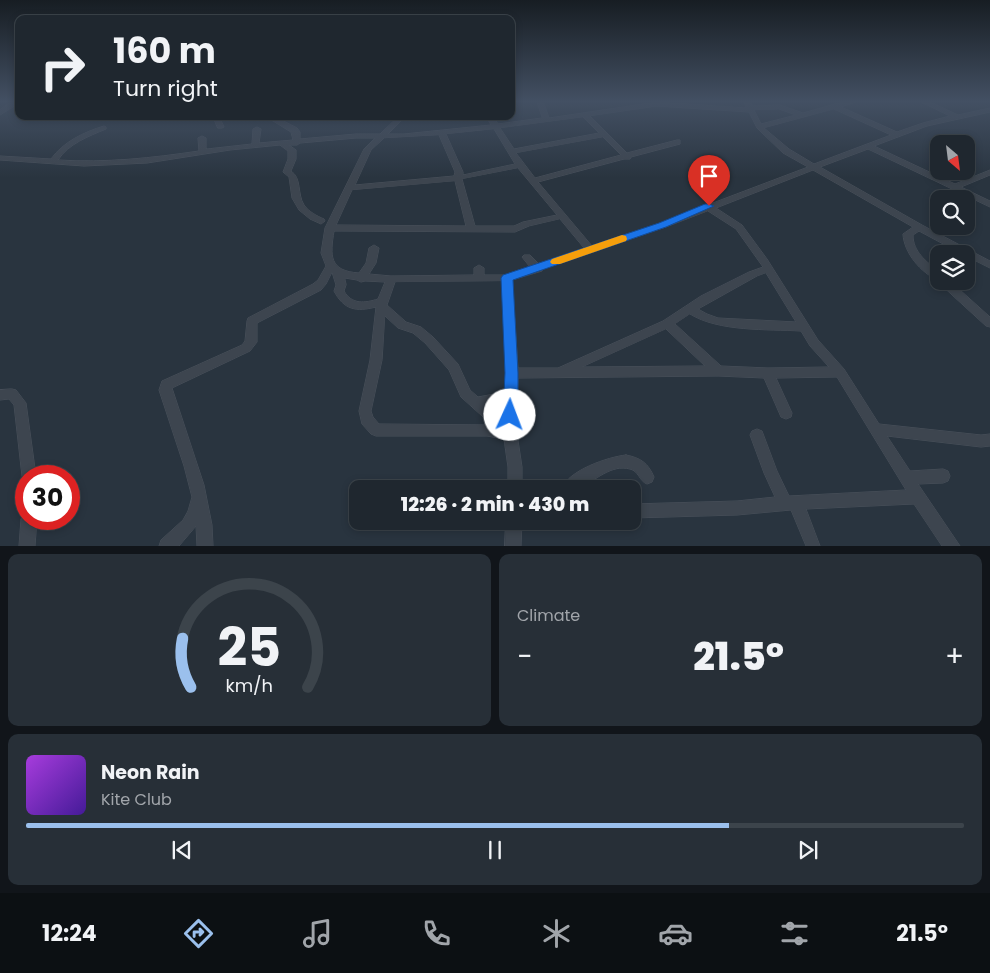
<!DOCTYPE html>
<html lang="en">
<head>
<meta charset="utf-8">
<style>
	:root { --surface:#1f272f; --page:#272f37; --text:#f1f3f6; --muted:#a1a5aa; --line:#3c444b; --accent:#9bc0ed }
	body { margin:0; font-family:Poppins,sans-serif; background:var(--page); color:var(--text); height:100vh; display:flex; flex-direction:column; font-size:19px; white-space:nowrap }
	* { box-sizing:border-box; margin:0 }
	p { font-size:16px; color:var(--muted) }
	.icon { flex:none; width:28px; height:28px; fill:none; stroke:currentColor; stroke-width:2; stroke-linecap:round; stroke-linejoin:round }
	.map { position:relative; height:546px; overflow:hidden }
	.side { display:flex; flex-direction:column; gap:8px; padding:8px; background:#11151a; flex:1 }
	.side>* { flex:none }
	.hud { position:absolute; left:15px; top:15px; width:500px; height:105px; border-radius:10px; box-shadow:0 2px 8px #0003,0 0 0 1px var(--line); background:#1f272f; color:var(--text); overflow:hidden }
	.needle { width:32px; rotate:152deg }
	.tools { position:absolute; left:930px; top:135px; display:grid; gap:10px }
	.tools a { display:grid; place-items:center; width:45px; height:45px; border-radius:10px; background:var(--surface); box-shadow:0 2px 8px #0003,0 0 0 1px var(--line); font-size:25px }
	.speed { position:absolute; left:15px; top:465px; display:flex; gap:10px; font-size:25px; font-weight:700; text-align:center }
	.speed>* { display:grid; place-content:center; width:65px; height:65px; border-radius:50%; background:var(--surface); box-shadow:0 2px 8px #0003,0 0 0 1px var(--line); line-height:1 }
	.speed .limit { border:8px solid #d22; background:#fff; color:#111 }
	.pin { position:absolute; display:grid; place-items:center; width:42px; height:42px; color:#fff; margin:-51px -21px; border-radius:50% 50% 50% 0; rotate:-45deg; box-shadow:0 0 5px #0007 }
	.pin .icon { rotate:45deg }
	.me { position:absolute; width:55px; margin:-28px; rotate:2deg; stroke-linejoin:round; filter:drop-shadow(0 0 4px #0008) }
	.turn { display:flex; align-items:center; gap:18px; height:105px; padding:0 15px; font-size:22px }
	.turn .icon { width:65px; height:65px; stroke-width:2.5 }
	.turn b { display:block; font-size:35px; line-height:42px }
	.big { font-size:38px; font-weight:800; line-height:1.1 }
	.side .tile { flex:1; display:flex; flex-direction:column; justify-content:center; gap:8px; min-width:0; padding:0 18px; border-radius:10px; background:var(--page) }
	.side .dial { align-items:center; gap:0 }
	.dial svg { height:130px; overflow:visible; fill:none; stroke:var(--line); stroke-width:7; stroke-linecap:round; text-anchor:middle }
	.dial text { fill:var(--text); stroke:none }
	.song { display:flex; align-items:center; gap:15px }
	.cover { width:60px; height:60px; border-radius:8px; background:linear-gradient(135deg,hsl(280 70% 55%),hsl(260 70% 35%)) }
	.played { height:5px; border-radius:2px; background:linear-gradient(90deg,var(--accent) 75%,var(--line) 75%) }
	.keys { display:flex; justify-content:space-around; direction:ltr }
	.heat { display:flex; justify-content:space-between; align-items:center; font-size:28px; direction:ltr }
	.side .tiles { flex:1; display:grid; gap:8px; grid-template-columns:1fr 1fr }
	.tile:last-child { grid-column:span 2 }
	.trip { position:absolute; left:349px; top:480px; width:292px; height:50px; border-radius:10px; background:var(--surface); box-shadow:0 2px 8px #0003,0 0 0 1px var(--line); font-weight:800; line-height:50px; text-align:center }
	.dock { display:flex; height:80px; justify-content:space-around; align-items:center; background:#0c1013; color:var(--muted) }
	.dock .icon { width:35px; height:35px }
	.dock .current { color:var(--accent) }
	.dock b { font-size:22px; color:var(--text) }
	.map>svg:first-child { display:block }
</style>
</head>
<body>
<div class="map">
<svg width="990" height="546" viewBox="0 0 990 546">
	<rect width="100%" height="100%" fill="#29343f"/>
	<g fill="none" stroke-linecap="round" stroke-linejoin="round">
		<g stroke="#49515b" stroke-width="1">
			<path id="minor" d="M12,101h7v2l-19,12v-5z
				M537,101h6l6,17 108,-16 89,6 -2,-7h6l3,5 27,-1 23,8 43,-12h12l-17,6 56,25 26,-9 27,-7 -31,-15h9l30,14 32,-7v4l-63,14 -53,20 81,38 35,-14v5l-29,12 29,14v6l-122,-58 -48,18 102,58 68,36v7l-24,-12v-2h-4l-43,-23 -6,4c0,17 13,26 26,37v9h11l40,36v10l-4,-1 -47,-43 -1,-3c-17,-7 -34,-27 -35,-46l10,-7 -100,-57 -97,38 26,17 25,34 51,81 26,29 35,55 102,11 9,-1v12l-9,1 -94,-11 23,35 33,-2 5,2 2,5 -2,5 -5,2 -25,1 42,62h-18l-28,-42 -108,5 14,37h-14l-15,-36 -54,5 -105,3v-14l105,-3 38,-4 -11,-24 -14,-38 2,-4 5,-2 5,2 15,40 12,25 117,-6 -69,-113 -61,1 16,35 -1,4 -5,2 -5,-2 -17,-39 -46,-2 -200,2 -1,56 5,33v22h-14v-22l-4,-28 -17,-3h-111l-5,-2 -9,-10 -3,-13 11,-51 6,-53c-20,5 -32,3 -42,-16l2,-6 -4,-13 -6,12 -5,6 -64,33v19l-7,9 -78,37 32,97 8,40 1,21h-16l-1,-20 -17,20h-20l2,-6 22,-20 5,-9 4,-14 -8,-31 -25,-76 3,-9 80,-36 3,-4 2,-20 1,-3 65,-34 5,-4 8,-14 -5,-13 4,-25 39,-79 11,-11h-19l-56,5 -3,2h-8l7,5v9l-5,12c11,7 6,23 13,34 5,7 13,11 20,14l1,2 -4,3 -11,-5 -11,-9 -7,-12 -3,-21 -6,-5 5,-13v-8l-8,-6 -50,5 -83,13 -63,3 -84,-6v-4l51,3c12,-17 33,-27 53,-33l2,1v2c-17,7 -38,15 -48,31 48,3 94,-2 141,-9l-1,-13 4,-2 4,2v10l1,1 45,-5 1,-15 4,-2 4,2 -2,14 34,-3 -2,-8 -26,-16h9l23,12 3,4v7l56,-5h24l19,-18h7l-18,18h16l87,-9 -5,-9h7l5,8 44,-6zM657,106l92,6 8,16 26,25 25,14 -148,56 -68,23 -54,-64 86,-23h6l1,-2 49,-13v-4h-3l-50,13 -37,-37zM779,109l17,6 -35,9 -7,-14zM834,109l57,26 -77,29 -25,-15 -25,-21zM583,117l16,16 -85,16 -14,-21zM494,129l21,35 -52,11v-3l-17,-38zM439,135l16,37 -1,4 -99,9 16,-35 13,-12zM603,137l18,18 -86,23 -19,-25zM518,168l39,47 -34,7 -9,4h-39l-13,-47zM455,181l11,45 -130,-1 16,-35zM708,211l28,18 27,38 -14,5 -48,24 -38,25 -105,47h-40l-6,-88 30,-9 1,-2 123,-42zM560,219l24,29 -45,16 -9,-9h-6l-2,2 8,10 -24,8h-22v-7l-5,-3 -5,3v7l-83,1 -22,-2 7,-11 3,-15 -5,-3 -5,3 -3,15 -7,10c-30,-2 -29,-17 -25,-42l181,1 14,-6zM766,273l30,49 -78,-4 -11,-4 -9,-5 59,-33zM345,278l12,2 4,2 4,-1 20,1 -7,17c-13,4 -26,6 -34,-8l2,-6zM502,281l4,92 -1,19 -27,5 -8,-7 -12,-26 -25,-27 -12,-10 -15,-5 -19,-17 8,-23zM690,314c29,18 77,15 111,17l9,15 19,21 -61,1 -47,-2 -46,-42zM385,316l13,12 15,5 12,10 24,27 12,27 31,28 -113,-1 -6,-7 -2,-6 11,-51zM666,329l39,37 -123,1zM505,402l-1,19 -16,-16z
				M213,116h6l5,11 -2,1h-4z
				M12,389l4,1 10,13 10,73h-10v6l-4,-6 -8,-71 -5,-6 -9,1v-10z
				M626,455c15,3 22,8 28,22l-2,5 -5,2c-8,-3 -8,-13 -17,-15 -19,-5 -34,11 -50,19 -5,2 -13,1 -19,1 8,-19 47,-32 65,-34z
				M26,513v6h11l-2,27h-16l2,-27 3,-5z
				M506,521h16l-1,25h-16z"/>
		</g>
		<use href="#minor" fill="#3d454f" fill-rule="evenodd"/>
	</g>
	<linearGradient id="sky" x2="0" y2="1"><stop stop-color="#171d23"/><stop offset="0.57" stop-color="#435063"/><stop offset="1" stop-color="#435063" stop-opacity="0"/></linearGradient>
	<rect width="990" height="178" fill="url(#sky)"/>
	<path fill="#1a73e8" stroke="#114b97" d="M705,204h4l5,2 -48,21 -153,53 5,93v42l-2,4 -6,2 -5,-2 -2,-4 2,-42 -4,-95 2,-3 156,-52z"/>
	<path fill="#f59e0b" d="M622,235l4,1 1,3 -1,2 -66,23h-8l-2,-2 2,-3z"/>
</svg>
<div class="tools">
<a><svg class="needle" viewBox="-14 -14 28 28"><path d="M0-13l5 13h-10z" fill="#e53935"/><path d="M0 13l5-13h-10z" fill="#a1a5aa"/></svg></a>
<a><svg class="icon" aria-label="search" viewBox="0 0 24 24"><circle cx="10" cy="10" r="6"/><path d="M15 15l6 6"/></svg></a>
<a><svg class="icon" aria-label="layers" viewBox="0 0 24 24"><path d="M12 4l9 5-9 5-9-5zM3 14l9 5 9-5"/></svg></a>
</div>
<div class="speed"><div class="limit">30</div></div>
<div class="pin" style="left:709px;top:206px;background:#d93025"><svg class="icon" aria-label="arrive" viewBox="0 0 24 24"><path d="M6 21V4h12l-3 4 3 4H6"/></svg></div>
<svg class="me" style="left:510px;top:415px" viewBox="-20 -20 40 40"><circle r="19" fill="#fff"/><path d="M0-13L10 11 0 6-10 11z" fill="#1a73e8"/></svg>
<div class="trip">12:26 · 2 min · 430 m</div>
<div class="hud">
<div class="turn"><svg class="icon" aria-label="right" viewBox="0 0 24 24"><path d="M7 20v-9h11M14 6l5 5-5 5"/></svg><div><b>160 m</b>Turn right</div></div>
</div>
</div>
<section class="side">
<div class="tiles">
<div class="tile dial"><svg viewBox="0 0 100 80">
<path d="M14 69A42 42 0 1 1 86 69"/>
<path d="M14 69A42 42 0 0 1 9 39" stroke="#9bc0ed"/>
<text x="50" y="56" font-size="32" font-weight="700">25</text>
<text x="50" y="72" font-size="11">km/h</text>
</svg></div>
<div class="tile"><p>Climate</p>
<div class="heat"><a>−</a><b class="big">21.5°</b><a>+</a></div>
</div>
<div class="tile">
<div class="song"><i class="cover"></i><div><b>Neon Rain</b><p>Kite Club</p></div></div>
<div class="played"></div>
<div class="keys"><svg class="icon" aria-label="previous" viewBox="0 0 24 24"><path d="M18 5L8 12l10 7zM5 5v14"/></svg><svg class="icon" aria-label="pause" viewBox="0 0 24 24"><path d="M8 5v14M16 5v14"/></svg><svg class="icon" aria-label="next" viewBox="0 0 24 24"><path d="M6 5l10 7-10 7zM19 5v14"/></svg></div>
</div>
</div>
</section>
<nav class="dock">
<b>12:24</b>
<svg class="icon current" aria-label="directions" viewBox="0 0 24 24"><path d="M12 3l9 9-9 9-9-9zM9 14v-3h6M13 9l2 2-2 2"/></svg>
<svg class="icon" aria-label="music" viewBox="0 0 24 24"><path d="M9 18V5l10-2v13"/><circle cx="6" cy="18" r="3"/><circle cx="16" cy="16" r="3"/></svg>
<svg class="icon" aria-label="phone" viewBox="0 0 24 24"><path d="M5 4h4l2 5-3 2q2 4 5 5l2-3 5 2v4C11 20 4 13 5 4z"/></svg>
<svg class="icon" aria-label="climate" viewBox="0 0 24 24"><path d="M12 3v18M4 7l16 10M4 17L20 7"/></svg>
<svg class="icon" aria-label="car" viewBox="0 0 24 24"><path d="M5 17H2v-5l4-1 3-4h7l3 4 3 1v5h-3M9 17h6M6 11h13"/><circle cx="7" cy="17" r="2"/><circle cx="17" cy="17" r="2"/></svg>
<svg class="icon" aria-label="filters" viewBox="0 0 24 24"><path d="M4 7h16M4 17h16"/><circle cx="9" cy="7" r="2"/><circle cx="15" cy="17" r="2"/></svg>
<b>21.5°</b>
</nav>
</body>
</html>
